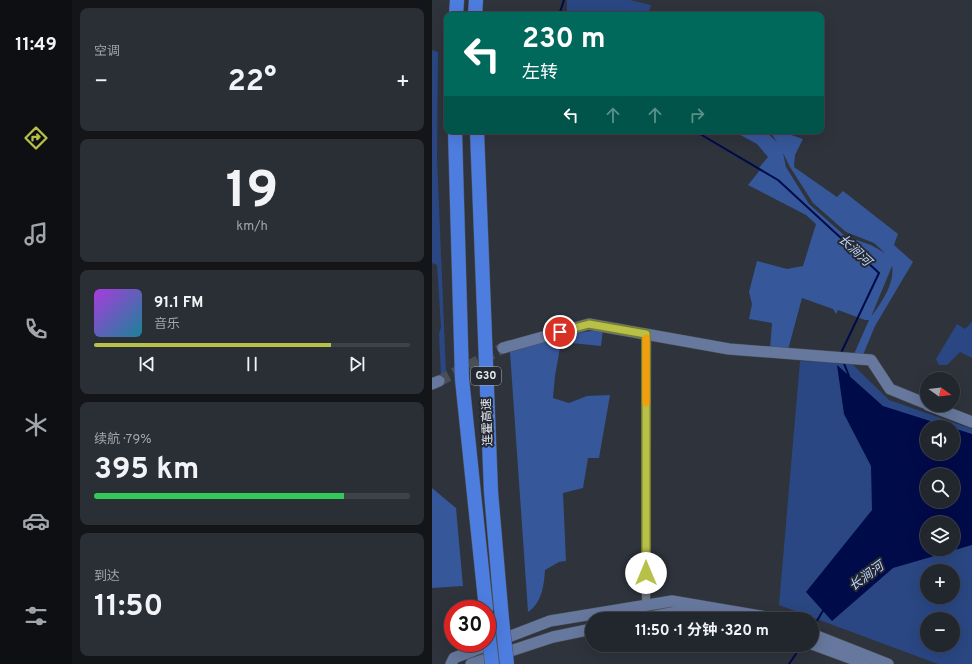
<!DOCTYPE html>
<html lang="zh">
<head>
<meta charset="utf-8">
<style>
	:root { --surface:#22262d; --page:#2a2e35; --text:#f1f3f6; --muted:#a2a5aa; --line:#3f4349; --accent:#b8c147 }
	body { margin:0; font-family:Overpass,"Noto Sans SC",sans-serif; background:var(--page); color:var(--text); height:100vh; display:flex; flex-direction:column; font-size:15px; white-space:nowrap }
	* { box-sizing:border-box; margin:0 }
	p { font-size:13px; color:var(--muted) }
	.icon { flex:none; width:22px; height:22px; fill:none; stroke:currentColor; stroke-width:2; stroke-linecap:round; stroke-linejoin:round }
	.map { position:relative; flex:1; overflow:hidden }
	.details { display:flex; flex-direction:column; gap:8px; padding:8px; background:#131519; width:360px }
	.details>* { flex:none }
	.top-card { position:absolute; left:12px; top:12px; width:380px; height:122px; border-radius:8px; box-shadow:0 4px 16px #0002,0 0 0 1px var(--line); background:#00695c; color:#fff; overflow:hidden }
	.needle { width:26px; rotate:105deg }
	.tools { position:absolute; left:488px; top:372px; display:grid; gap:8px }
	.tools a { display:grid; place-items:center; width:40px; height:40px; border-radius:50%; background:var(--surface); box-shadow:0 4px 16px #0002,0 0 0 1px var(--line); font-size:20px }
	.speed { position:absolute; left:12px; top:600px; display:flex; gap:8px; font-size:20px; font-weight:700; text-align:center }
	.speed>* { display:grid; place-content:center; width:52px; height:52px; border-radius:50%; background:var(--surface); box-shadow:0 4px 16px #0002,0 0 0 1px var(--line); line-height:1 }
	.speed .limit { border:6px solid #d22; background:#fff; color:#111 }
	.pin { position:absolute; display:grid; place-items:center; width:34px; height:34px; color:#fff; margin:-17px; border:2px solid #fff; border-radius:50%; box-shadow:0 1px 4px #0007 }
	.me { position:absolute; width:44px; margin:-22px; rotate:0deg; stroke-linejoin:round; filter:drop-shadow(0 0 3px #0008) }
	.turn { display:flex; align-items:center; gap:14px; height:84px; padding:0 12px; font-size:18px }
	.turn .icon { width:52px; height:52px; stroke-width:2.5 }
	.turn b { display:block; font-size:28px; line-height:34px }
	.lanes { display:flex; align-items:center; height:38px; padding:0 12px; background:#0003; justify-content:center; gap:20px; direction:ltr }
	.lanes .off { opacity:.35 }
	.big { font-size:30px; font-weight:700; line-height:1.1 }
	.details .card { flex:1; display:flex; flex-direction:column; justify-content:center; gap:6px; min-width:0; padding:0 14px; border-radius:8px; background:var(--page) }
	.details .dial { align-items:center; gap:0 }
	.dial b { font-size:52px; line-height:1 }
	.song { display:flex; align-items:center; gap:12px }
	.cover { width:48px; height:48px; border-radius:6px; background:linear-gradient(135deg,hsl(280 70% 55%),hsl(190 70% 35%)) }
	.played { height:4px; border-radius:2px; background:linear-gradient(90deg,var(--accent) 75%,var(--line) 75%) }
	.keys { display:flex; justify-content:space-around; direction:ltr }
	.heat { display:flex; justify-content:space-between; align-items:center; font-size:22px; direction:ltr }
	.charge { height:6px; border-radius:3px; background:linear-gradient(90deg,#34c759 79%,var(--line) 0) }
	.trip { position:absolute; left:153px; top:612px; width:234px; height:40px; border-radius:20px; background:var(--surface); box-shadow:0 4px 16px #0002,0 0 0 1px var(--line); font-weight:700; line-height:40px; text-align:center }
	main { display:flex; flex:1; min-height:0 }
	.menu { display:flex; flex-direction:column; width:72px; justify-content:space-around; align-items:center; background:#0e0f12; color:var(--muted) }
	.menu .icon { width:28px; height:28px }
	.menu .current { color:var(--accent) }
	.menu b { font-size:18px; color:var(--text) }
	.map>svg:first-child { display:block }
</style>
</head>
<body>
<main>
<nav class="menu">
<b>11:49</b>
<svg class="icon current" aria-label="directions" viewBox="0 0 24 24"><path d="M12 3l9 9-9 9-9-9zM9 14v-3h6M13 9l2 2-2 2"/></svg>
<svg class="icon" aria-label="music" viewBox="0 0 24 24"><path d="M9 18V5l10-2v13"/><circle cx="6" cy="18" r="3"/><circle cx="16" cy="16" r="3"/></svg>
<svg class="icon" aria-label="phone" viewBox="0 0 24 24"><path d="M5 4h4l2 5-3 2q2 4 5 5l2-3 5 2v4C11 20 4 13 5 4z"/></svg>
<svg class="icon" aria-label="climate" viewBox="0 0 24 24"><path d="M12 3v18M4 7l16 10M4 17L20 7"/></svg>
<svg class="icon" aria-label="car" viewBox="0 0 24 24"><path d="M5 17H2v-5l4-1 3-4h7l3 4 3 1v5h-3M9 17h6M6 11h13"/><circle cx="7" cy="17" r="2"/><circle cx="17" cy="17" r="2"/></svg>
<svg class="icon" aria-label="filters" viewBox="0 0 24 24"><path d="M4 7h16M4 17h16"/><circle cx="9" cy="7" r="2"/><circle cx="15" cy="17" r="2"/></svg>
</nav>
<section class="details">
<div class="card"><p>空调</p>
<div class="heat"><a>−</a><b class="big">22°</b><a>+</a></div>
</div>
<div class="card dial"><b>19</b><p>km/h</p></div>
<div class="card">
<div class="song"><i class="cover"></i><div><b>91.1 FM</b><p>音乐</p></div></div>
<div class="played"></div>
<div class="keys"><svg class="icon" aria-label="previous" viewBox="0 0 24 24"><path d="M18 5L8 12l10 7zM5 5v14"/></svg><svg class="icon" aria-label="pause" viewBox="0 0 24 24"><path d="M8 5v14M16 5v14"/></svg><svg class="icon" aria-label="next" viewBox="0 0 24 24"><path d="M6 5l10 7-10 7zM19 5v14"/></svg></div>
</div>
<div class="card"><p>续航 · 79%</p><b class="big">395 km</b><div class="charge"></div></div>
<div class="card"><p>到达</p><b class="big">11:50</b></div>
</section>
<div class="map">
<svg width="540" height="664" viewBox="0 0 540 664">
	<rect width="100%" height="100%" fill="#2e333c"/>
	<path fill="#2a4783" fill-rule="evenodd" d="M135,0h63l21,5 -3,10h-81z
		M0,50l6,2 -1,106 9,215 -5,3 -2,-42 2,-7 -4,-62 -5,-2z
		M540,322v36l-12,-6 -13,13h-8l-3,-6 21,-35 8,5z
		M368,361l51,2 38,37 83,29v235h-34l-159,-59zM495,427h26v26h-26zM495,475h26v26h-26zM495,523h26v26h-26zM495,571h26v26h-26zM495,619h26v26h-26z"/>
	<path fill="#365799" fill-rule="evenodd" d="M301,131h32l12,11 -6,-9 2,-2c11,0 20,5 30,8l-8,16 -1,12 43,30 6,-6 55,43 -4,11 19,17 -38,64 -12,29 -9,-1 15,-34h-4l-27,-10 -2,4 -3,-5 -31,-11 -14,52 -18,-1 2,-26 -23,-4 3,-15 -3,-12 8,-31 30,8 16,-3 13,-42 -10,-9 -58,-30 12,-15 -2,-1 10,-12 -11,-13zM351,153l7,14 23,36 33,29 28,11 11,10 -14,-8 -26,-9 -36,-32 -23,-37zM460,266c3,18 -11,37 -21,51z
		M171,329l-2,17 -40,-4 -6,34 -2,22 16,5 18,-7 23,-1 -11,63h-11l-5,30 -20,5 3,68 -7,1 -14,8c-1,15 -3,33 -17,42l-18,-260 45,-15z
		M0,488l24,20 7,78 -31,2z"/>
	<path fill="#000b49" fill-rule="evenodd" d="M405,365l46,41 66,21h-22v26h26v-25l19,6v111l-79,23 -61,53 -26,-29 66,-82 -1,-44 -27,-52zM495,475h26v26h-26zM495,523h26v26h-26z"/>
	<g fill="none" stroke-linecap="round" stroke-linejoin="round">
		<path stroke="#000b49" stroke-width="2" d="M127,15l5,-15
			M263,131l83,49 101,93 -38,80
			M411,361l6,15
			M380,629l12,-20
			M357,664l13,-19"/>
		<path stroke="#4a4e57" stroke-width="11" stroke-dasharray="11 5.5" stroke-linecap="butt" d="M7,381l64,-33"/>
		<g stroke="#4c5158" stroke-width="9">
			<path id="street" d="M214,605l1,-270"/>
		</g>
		<g stroke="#4c5158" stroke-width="12">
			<path id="secondary" d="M71,348l86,-24 140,25 142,11 19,29 37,15
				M0,384l7,-3
				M496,405l44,17
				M209,619l35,-7 37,7
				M380,634l76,30
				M380,644l54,20
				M19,664l3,-6 96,-37 122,-20 106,18
				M39,664l82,-27 39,-8"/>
		</g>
		<g stroke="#4c5158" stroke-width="15">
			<path id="highway" d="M24,15l1,-15
				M43,15l1,-15
				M23,131l7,248 24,230
				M45,131l14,361 11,128"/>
		</g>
		<use href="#street" stroke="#717681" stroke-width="8"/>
		<use href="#secondary" stroke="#66789d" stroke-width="11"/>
		<use href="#highway" stroke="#4d7ddf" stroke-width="14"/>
		<g stroke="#4c5158" stroke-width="15" stroke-linecap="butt">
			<path id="highway-bridge" d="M70,620l5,44
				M55,622l5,42"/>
		</g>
		<use href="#highway-bridge" stroke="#4d7ddf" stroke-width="14"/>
	</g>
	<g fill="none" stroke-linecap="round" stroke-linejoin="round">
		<g stroke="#787d2e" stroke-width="10">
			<path id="route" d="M128,332l29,-8 57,10v239"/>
		</g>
		<use href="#route" stroke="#b8c147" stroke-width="7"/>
		<path stroke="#f59e0b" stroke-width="7" d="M214,338v65"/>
	</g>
	<g text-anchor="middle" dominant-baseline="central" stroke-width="4" stroke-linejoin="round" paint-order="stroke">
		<rect fill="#242932" stroke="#acb0b7" stroke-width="1" x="39" y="367" width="30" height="18" rx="3"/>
		<g font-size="11" font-weight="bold" fill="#e7eaf0">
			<text x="54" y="376">G30</text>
		</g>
		<g font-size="12" fill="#e7eaf0" stroke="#242932">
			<text transform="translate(56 422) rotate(-92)">连霍高速</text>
		</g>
		<g font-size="13" font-style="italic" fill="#bfd4fa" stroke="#242932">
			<text transform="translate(422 251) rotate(43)">长涧河</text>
			<text transform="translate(435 577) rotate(-36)">长涧河</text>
		</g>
	</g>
</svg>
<div class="tools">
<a><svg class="needle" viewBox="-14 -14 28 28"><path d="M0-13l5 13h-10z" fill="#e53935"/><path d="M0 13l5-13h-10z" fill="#a2a5aa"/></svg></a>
<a><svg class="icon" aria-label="sound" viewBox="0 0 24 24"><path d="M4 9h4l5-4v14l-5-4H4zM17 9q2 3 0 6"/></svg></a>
<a><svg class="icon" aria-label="search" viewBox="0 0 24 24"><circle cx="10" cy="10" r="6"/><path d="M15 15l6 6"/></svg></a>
<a><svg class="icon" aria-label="layers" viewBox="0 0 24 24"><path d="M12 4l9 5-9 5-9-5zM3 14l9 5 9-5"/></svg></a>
<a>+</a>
<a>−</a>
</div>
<div class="speed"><div class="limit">30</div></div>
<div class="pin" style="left:128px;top:332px;background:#d93025"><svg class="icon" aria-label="arrive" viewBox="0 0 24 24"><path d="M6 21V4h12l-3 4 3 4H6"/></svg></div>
<svg class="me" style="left:214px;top:573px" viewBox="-20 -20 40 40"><circle r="19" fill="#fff"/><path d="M0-13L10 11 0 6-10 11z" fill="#b8c147"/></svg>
<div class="trip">11:50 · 1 分钟 · 320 m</div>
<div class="top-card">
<div class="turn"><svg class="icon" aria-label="left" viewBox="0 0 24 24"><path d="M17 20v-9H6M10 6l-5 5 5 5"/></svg><div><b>230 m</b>左转</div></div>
<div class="lanes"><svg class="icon" aria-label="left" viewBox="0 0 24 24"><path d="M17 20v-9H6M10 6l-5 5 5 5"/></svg><svg class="icon off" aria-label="ahead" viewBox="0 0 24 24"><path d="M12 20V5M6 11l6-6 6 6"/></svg><svg class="icon off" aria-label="ahead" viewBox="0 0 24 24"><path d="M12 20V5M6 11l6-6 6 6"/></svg><svg class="icon off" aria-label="right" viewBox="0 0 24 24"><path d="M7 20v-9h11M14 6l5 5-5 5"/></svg></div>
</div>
</div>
</main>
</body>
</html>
